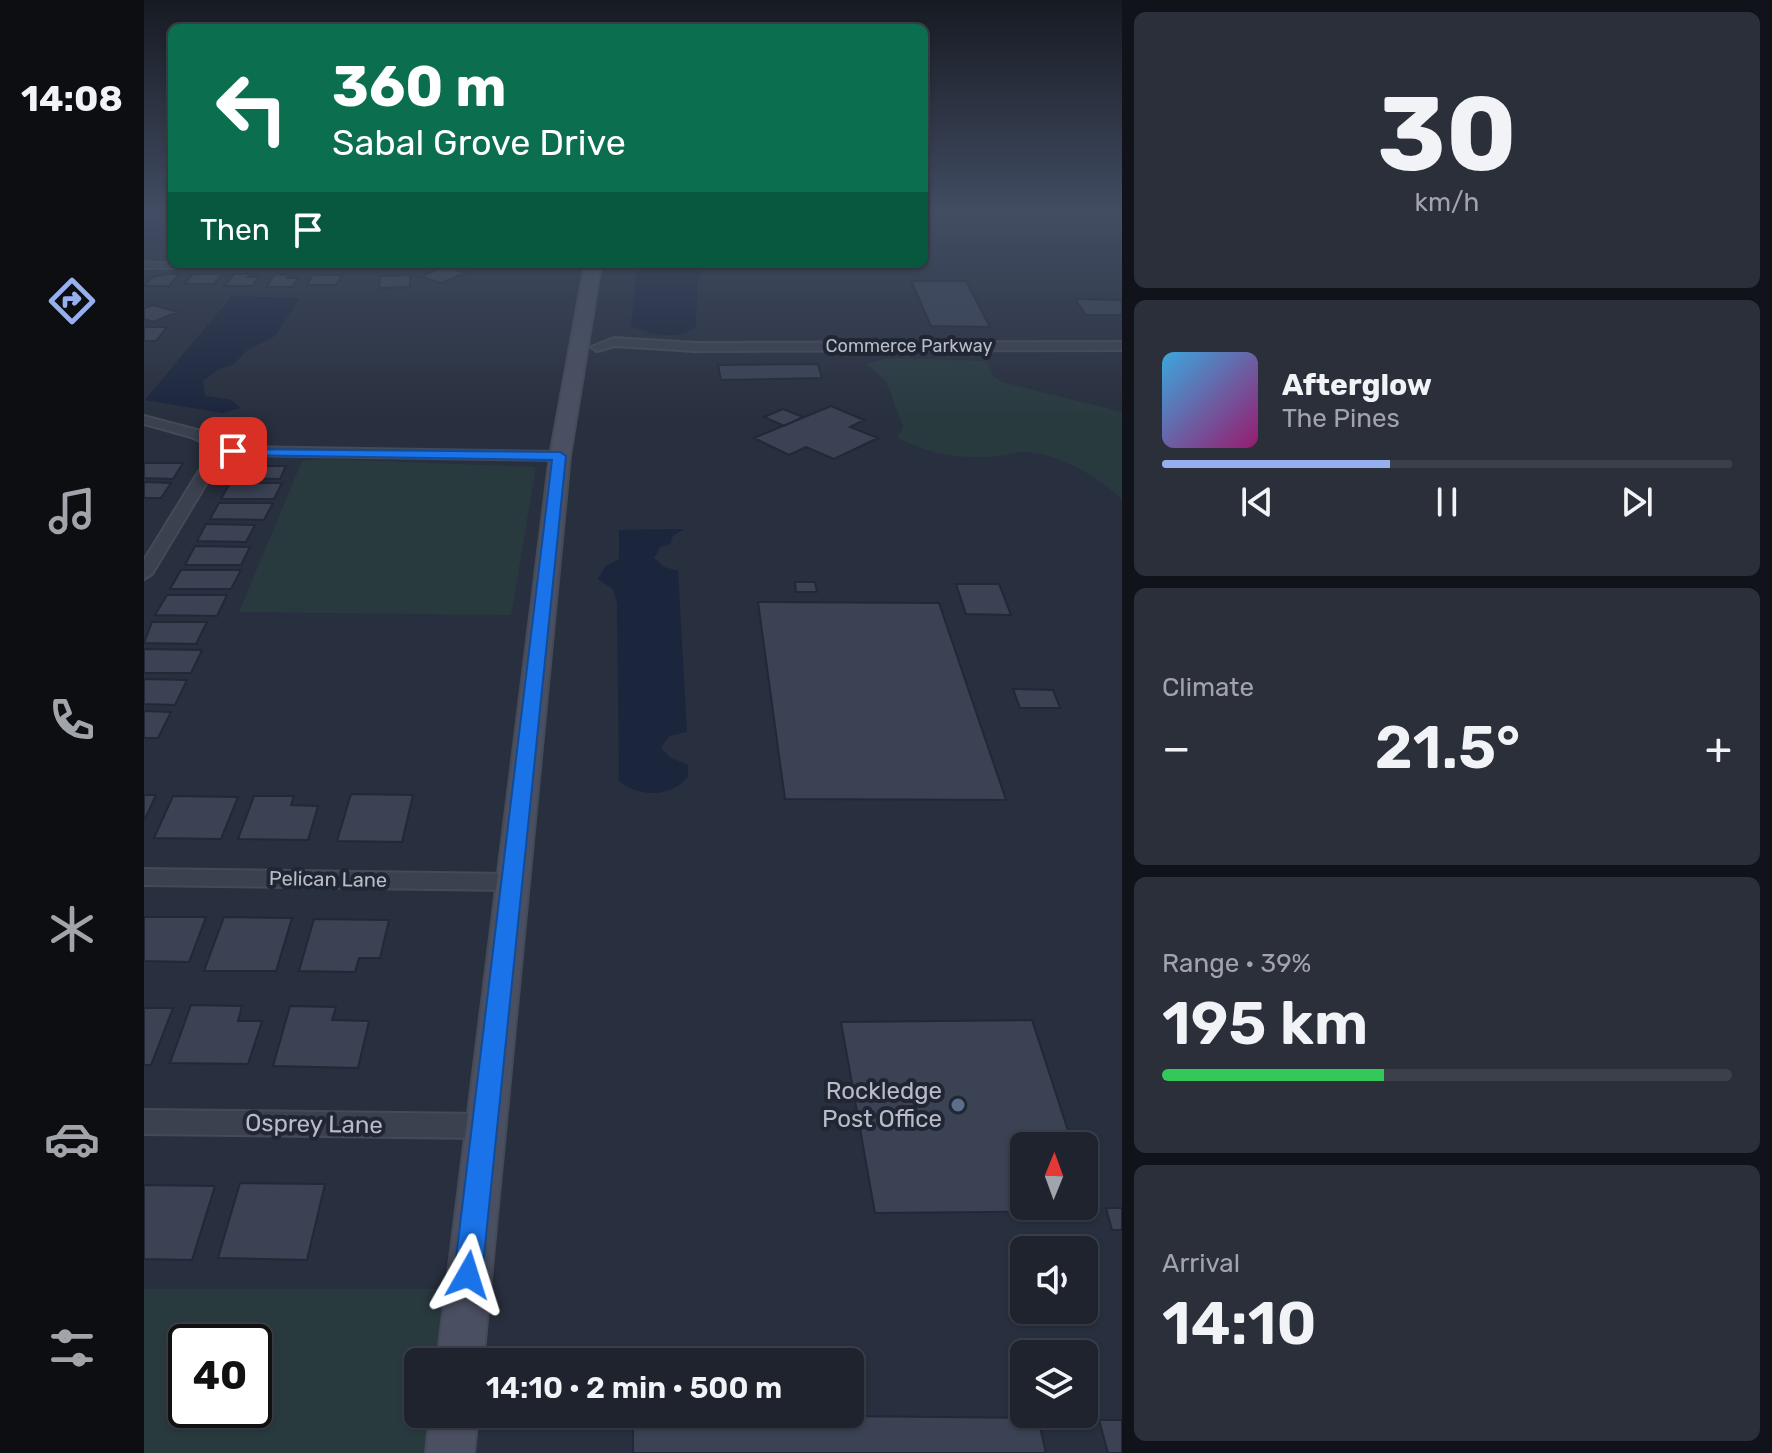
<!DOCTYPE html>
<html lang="en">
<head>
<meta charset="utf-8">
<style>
	:root { --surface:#1e232e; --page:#2b2f3a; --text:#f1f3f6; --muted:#a1a4aa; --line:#3c404a; --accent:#96afef }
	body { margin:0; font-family:Rubik,sans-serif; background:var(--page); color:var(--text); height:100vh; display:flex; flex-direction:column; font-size:30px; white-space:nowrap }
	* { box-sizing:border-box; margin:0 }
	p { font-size:26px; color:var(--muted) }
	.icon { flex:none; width:44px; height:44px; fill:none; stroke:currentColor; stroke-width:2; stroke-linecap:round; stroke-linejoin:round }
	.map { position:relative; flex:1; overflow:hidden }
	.sheet { display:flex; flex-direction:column; gap:12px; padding:12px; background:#101319; width:650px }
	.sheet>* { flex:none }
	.guide { position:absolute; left:24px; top:24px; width:760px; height:244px; border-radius:12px; box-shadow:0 2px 6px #0004,0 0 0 2px var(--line); background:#0b6e4f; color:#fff; overflow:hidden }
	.needle { width:52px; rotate:1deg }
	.buttons { position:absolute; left:866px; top:1132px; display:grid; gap:16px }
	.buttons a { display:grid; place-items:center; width:88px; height:88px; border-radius:12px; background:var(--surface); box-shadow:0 2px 6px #0004,0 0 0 2px var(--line); font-size:40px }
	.speed { position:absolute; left:24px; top:1324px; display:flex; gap:16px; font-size:40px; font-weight:700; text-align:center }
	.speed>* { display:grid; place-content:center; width:104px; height:104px; border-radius:50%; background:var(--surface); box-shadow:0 2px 6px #0004,0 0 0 2px var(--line); line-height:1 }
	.speed .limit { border:4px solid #111; border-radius:12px; background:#fff; color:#111 }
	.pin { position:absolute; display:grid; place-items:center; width:68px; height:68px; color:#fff; margin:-34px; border-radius:16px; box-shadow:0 4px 12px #0006 }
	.me { position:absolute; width:88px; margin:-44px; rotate:6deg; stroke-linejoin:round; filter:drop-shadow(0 0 6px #0008) }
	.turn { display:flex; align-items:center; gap:28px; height:168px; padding:0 32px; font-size:36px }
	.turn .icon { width:104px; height:104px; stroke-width:2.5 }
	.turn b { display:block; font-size:56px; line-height:68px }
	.then { display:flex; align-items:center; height:76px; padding:0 32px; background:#0003; gap:16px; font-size:30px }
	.big { font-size:60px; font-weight:600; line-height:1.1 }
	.sheet .tile { flex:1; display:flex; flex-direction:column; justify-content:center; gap:12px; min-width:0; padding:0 28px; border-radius:12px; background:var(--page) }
	.sheet .dial { align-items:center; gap:0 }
	.dial b { font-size:104px; line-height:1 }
	.song { display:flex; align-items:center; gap:24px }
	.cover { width:96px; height:96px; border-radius:12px; background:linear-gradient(135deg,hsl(200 70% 55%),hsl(320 70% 35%)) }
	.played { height:8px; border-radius:4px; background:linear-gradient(90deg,var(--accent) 40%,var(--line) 40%) }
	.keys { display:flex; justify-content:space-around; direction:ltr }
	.heat { display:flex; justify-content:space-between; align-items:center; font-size:44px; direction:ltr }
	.charge { height:12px; border-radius:6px; background:linear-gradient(90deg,#34c759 39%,var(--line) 0) }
	.trip { position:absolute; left:260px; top:1348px; width:460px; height:80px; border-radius:12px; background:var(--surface); box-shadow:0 2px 6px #0004,0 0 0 2px var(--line); font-weight:600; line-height:80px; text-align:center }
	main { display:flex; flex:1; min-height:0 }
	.dock { display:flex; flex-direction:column; width:144px; justify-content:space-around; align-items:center; background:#0c0e12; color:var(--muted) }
	.dock .icon { width:56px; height:56px }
	.dock .selected { color:var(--accent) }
	.dock b { font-size:36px; color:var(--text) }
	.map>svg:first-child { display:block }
</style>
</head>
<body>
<main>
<nav class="dock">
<b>14:08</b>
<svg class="icon selected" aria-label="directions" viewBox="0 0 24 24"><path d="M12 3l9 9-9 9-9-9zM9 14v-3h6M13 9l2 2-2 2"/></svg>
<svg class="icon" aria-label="music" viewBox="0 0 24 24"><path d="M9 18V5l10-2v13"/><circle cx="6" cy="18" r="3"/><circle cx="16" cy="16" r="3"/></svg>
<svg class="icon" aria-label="phone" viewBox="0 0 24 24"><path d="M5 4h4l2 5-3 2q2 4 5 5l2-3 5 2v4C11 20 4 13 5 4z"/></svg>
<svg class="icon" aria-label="climate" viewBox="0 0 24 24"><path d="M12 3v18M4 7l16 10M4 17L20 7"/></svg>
<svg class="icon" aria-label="car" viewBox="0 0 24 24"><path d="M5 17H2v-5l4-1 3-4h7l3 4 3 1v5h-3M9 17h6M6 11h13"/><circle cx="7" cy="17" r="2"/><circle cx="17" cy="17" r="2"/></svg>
<svg class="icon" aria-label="filters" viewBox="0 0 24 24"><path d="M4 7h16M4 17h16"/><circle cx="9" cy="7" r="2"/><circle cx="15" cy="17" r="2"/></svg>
</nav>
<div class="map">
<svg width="978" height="1453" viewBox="0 0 978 1453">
	<rect width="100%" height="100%" fill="#282f3e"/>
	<path fill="#293a3f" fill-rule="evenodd" d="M745,358l97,3 7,15 9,6 120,30v88c-21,-22 -60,-44 -92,-48 -10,-1 -21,3 -31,4 -37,4 -68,-2 -102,-18l6,-11 -17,-46 -20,-17z
		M183,459l209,8 -25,148 -272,-3 63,-151z
		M0,1289h305l-10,73h-21v52h14l-6,39h-282zM42,1342h68v68h-68z"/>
	<path fill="#1b253b" d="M0,215h28v28l-28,-1z
		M496,266h62l-5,19 -1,41c-14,16 -48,8 -65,0l5,-55z
		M88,296l68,2 -25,38 -29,15 -13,14 -14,4 -16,12 2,15 26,4 9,8 -17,5 -78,-13z
		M540,529l-11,7 -3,8 -10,3 -6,11 10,9 14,4 9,161 -18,4 -8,12 10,10 17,7v12c-17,20 -48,21 -69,4l-2,-178 -4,-14 -15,-10 7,-12 14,-8v-29z"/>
	<path fill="#3a4254" stroke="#222835" stroke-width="2" d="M298,266l24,7 -25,10 -19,-6z
		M24,274h11l-10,12h-25l8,-9z
		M49,274h29l-8,10h-29z
		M90,274h17l-3,3h11l-7,9h-28z
		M131,274l14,1 -2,3h11l-6,9h-26z
		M169,275h29l-6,10h-29z
		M266,275v12l-31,1 1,-12z
		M767,281h55l24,46 -59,-1z
		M931,299l47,1v15h-36z
		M9,305l25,7 -25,10 -9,-3v-11z
		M0,327h23l-11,14h-12z
		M674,364l4,14 -101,2 -3,-15z
		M687,406l33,14 -14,7 28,11 -44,21 -28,-12 -17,8 -35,-17z
		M639,409l20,8 -19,9 -20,-9z
		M0,463h39l-10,16 -29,-1z
		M98,466h44l-6,13 -45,-1z
		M0,482l27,1 -10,15h-17z
		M86,483h52l-8,16h-53z
		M75,503h54l-9,17 -54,-1z
		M62,524l49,1 -9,17 -49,-1z
		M51,546l55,1 -9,18h-56z
		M37,570h60l-10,19h-61z
		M651,582h20l2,10h-21z
		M812,584h43l12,31 -45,-1z
		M23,595h60l-10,21 -62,-1z
		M614,602l181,1 67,197 -221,-1z
		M8,622h55l-11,22 -52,-1z
		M0,649l58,1 -11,23h-47z
		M0,679l43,1 -12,25 -31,-1z
		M869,689l40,1 7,18h-40z
		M0,711l27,1 -13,26h-14z
		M207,794l62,1 -11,47 -65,-1z
		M0,795h12l-12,26z
		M29,796l65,1 -17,42 -67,-1z
		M110,796h40l-3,9 27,1 -10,34 -70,-1z
		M0,917h62l-17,45 -45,-1z
		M80,917l68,1 -16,53h-72z
		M170,919l75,1 -9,38h-21l-4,14 -56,-1z
		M47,1005l51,1 -4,15h24l-14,43 -78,-1z
		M146,1006l46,1 -4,13 37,1 -11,47 -85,-2z
		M0,1008h29l-22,57h-7z
		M888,1020l41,126h-49v60h60v-26l10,31 -219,2 -34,-191z
		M96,1183l85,1 -18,76 -89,-2z
		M0,1185l71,1 -23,74 -48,-1z
		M962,1208h16v22h-10z
		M489,1414l405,4 8,35h-413z
		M955,1420h23v33h-14z"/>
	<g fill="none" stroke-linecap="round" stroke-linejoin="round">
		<g stroke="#454a57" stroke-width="4">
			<path id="street" d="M0,262l28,2h244l-5,3 -267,1z
				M470,338l81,5 427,-1v8l-427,1 -80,-5 -18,5 -6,-4z
				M0,416l57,15 34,16 325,5 7,4 -7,4 -324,-5 -24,19 -60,100 -8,5v-19l55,-89 24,-19 -32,-15 -47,-13z
				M0,869l369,5 8,2 4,6 -4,6 -8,2 -369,-5z
				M0,1110l339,4 10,3 4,9 -4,9 -10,3 -339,-4z"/>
		</g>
		<g stroke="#454a57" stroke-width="4">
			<path id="secondary" d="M441,264h16l-31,192 -87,906h-46l113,-906z
				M286,1414h48l-4,39h-48z"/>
		</g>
		<use href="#street" fill="#3b414e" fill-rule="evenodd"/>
		<use href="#secondary" fill="#4a5061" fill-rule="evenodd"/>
	</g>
	<linearGradient id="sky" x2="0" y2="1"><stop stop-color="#161a22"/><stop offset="0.51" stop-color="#424d63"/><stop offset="1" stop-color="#424d63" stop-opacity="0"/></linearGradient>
	<rect width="978" height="418" fill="url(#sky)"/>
	<path fill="#1a73e8" stroke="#114b97" stroke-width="2" d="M85,449l331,3 6,4 -84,819 -4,9 -10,4 -10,-4 -4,-9 98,-815 -319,-5 -6,-4z"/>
	<circle fill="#5c6f8a" stroke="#202633" stroke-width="3" cx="814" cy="1105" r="8"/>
	<g text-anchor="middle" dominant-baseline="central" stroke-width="8" stroke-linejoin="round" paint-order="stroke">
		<g font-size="18" fill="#b8bcc9" stroke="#202633">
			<text x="765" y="346">Commerce Parkway</text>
		</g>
		<g font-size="20" fill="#b8bcc9" stroke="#202633">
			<text transform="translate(184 879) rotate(1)">Pelican Lane</text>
		</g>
		<g font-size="24" fill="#b8bcc9" stroke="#202633" text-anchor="end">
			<text x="798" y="1091">Rockledge<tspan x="798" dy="28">Post Office</tspan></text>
		</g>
		<g font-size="24" fill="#b8bcc9" stroke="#202633">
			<text transform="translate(170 1124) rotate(1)">Osprey Lane</text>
		</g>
	</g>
</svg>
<div class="buttons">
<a><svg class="needle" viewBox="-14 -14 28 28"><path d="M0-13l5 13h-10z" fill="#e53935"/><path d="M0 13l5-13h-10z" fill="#a1a4aa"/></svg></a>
<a><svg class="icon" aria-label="sound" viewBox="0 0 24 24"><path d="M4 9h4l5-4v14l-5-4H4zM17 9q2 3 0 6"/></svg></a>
<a><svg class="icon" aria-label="layers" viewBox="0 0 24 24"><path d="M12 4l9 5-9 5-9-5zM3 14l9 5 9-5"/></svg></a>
</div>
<div class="speed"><div class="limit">40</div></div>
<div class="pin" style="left:89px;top:451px;background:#d93025"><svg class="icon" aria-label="arrive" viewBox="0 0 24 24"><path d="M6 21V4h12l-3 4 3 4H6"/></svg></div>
<svg class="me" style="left:324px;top:1275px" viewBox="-20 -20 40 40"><path d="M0-17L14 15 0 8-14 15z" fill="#1a73e8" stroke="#fff" stroke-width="4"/></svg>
<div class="trip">14:10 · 2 min · 500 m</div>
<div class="guide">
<div class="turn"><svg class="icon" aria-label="left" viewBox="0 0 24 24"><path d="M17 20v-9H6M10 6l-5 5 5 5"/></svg><div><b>360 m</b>Sabal Grove Drive</div></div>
<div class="then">Then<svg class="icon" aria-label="arrive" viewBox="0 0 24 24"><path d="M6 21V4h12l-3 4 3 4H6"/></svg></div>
</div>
</div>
<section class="sheet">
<div class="tile dial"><b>30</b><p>km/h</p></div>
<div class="tile">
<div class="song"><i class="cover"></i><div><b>Afterglow</b><p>The Pines</p></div></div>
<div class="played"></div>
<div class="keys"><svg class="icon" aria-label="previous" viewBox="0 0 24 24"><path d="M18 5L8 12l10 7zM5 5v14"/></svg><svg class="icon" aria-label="pause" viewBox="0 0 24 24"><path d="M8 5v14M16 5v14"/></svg><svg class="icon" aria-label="next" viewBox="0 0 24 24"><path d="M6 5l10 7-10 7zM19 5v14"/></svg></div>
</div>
<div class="tile"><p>Climate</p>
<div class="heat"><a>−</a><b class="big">21.5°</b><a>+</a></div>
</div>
<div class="tile"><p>Range · 39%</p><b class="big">195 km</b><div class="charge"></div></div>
<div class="tile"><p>Arrival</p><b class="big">14:10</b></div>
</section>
</main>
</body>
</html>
